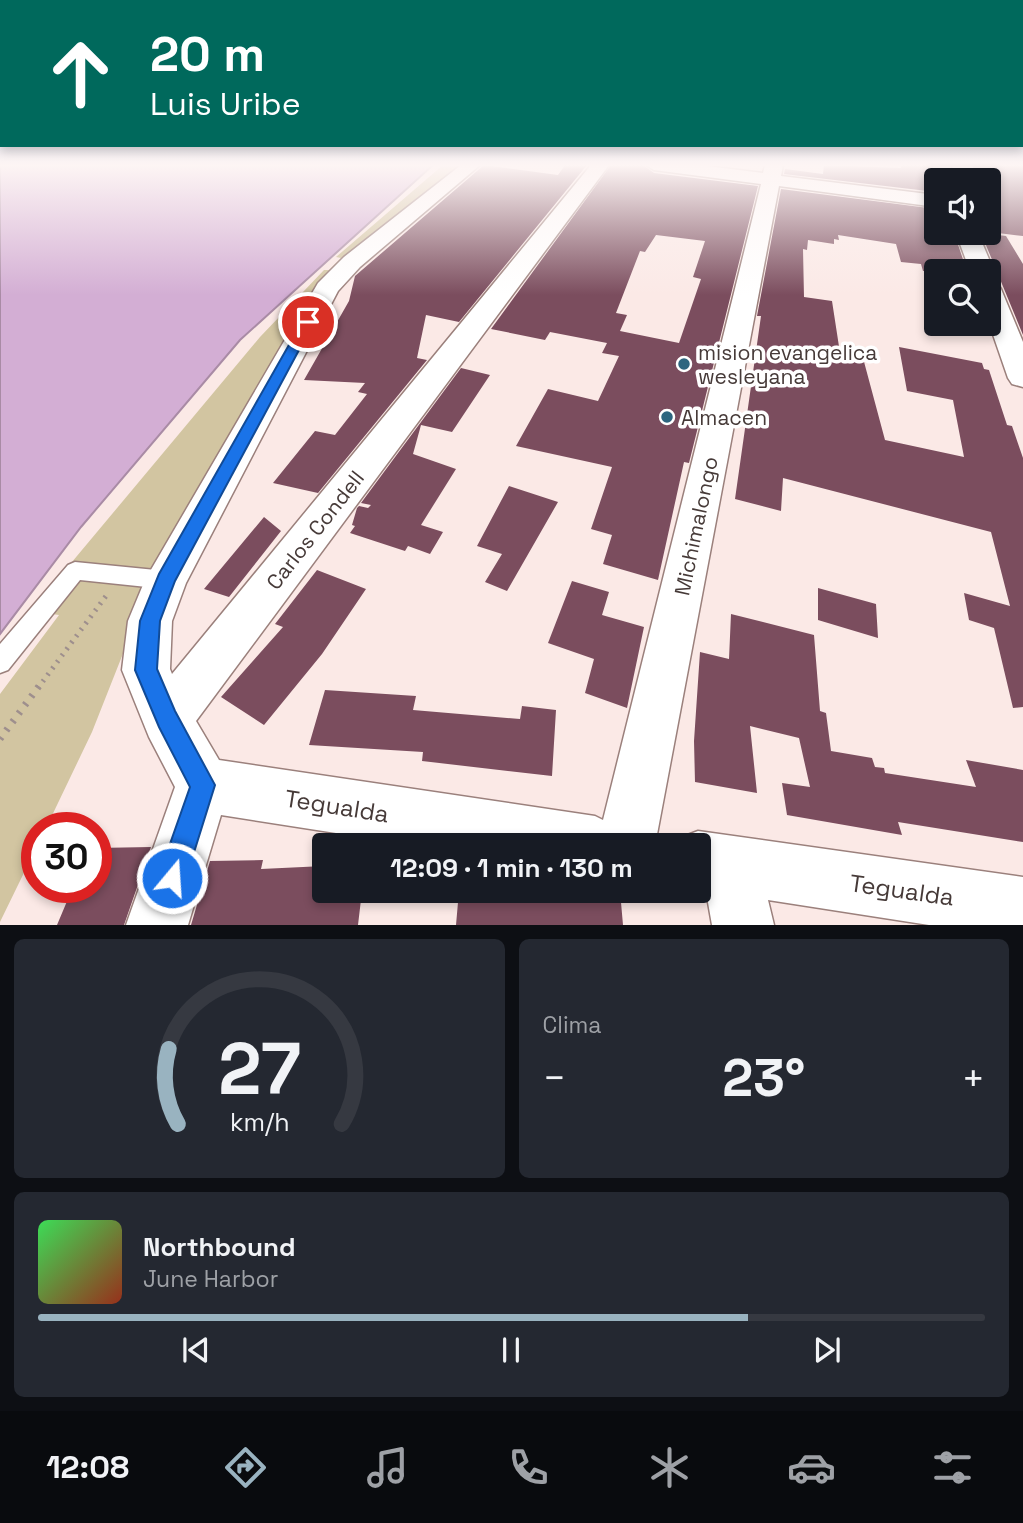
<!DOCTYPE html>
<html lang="es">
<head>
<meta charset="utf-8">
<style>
	:root { --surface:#171b24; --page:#242831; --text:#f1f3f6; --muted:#9ea1a6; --line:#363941; --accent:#99b3c0 }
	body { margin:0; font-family:"Space Grotesk",sans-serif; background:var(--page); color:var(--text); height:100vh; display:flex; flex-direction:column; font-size:26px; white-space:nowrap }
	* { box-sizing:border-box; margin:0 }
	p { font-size:23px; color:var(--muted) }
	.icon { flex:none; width:38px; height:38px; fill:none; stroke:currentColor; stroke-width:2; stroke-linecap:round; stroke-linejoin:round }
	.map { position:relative; height:925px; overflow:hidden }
	.sheet { display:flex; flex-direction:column; gap:14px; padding:14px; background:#0d0f14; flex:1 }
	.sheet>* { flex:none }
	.top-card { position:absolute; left:0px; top:0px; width:1024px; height:147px; box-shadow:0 4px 10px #0003; background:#00695c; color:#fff; overflow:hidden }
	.fabs { position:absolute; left:924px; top:168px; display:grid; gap:14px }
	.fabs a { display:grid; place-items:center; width:77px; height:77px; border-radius:7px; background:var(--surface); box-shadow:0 4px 10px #0003; font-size:35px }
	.speed { position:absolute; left:21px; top:812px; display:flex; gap:14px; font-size:35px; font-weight:700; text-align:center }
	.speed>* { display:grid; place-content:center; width:91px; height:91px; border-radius:50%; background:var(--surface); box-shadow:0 4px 10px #0003; line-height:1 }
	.speed .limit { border:10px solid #d22; background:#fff; color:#111 }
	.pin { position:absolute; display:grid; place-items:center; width:60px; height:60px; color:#fff; margin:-30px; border:4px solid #fff; border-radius:50%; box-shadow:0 2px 7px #0007 }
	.me { position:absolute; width:77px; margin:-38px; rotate:18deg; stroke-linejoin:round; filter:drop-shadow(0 0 5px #0008) }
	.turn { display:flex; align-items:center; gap:24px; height:147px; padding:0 35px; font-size:32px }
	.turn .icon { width:91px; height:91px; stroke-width:2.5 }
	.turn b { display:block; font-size:49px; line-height:60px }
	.big { font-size:52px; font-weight:800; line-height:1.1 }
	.sheet .tile { flex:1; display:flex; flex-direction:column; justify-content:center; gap:10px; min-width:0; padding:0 24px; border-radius:10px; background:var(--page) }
	.sheet .dial { align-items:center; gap:0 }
	.dial svg { height:182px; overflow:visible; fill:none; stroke:var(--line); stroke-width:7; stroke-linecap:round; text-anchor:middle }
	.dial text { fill:var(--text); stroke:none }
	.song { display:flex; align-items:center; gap:21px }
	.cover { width:84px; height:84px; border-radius:10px; background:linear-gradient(135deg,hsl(130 70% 55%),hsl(10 70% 35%)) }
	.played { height:7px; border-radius:4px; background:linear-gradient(90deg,var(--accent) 75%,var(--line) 75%) }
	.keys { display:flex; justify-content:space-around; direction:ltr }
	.heat { display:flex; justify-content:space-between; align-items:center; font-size:38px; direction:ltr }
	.sheet .tiles { flex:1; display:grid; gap:14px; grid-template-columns:1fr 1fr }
	.tile:last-child { grid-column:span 2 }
	.trip { position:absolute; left:312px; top:833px; width:399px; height:70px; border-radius:7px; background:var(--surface); box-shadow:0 4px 10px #0003; font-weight:800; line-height:70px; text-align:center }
	.menu { display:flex; height:112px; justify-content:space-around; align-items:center; background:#090b0e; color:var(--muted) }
	.menu .icon { width:49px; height:49px }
	.menu .selected { color:var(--accent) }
	.menu b { font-size:32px; color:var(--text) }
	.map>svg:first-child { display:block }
</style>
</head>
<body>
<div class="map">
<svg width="1023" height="925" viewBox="0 0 1023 925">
	<rect width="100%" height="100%" fill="#fbe9e6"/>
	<path fill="#d2c5a1" d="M443,165h23l-126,104 -214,377 -34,86 -46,96h-9v18l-37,76v-228l59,-79 -28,-4 229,-274 64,-67h5l12,-12 -5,-1z"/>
	<path fill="#d3aed4" stroke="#a98ba5" stroke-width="2" d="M0,165h433l-193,175 -159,187 -81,107z"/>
	<path fill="#7b4d5e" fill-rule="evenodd" d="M484,165l74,10 7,-10h22l-128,157 -33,-7 -9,43 10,2 -109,133 -45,-10 42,-52 20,4 32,-41 -9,-2 7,-9 -61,-3 45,-79 6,-25z
		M611,165h32l11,8 104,13 -69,277 -5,-1 -26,118 -55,-16 9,-29 -21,-6 21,-62 -96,-21 32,-57 50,12 21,-45 -17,-3 5,-10 -57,-11 -5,8 -54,-11zM656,235l49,6 -12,36 8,2 -22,64 -59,-12 7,-16 -11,-2 24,-62 5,1z
		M824,165l77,3v-3h29l6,17v10l-152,-18 1,-5 38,5z
		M972,165h51v71l-25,-3 -9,-25v-28h-11z
		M781,189l155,20v24h18l13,38h-44l-2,-7 -20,-2 -5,-18 -58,-9 1,5 -5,-1v5l-26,-4 -1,10 -4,-1 1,48 28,4 8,52 23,5 22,82 79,17 -11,-57 -46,-9 -8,-44 83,16 2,6 5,1 18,55 5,1 11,32v249l-10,1 -19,-80 -25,-8 -5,-27 46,13 -19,-74 -208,-54 -2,33 -46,-12 26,-183h-4z
		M981,233l25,3 17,28v71z
		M461,368l29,7 -38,57 -31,-7 -8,29 43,15 -35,56 22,7 -13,22 -22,-8 -3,5 -55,-18 5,-7 -3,-1 5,-17 2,-2 9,2 3,-3 -10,-2z
		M509,486l49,16 -51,89 -22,-9 17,-28 -25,-8z
		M264,517l17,14 -52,66 -25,-8z
		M317,570l49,19 -44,65 -58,71 -43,-28 62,-70 -8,-3z
		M572,581l37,11 -7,23 42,12 -17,81 -42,-15 9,-34 -46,-16z
		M818,588l58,16 2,34 -60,-18z
		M731,614l83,21 6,76 6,2 5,38 41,7 3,9 9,1 1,5 91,14 -10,-27 57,10v72l-125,-20 4,13 -115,-20 -5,-32 28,4 -11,-49 -49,-12 7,67 -62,-11 -1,-41 6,-89 29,7z
		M325,690l91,6 -3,14 107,9 2,-13 34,4 -4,66 -130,-15 1,-9 -114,-7z
		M151,847l-27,78h-67l16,-38h23v-39z
		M263,860l-2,9 63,-3v25h38l-4,34h-167l19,-64z
		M459,891h161l3,34h-167z"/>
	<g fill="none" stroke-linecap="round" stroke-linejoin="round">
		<g stroke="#9b807c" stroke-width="3">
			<path id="lane" d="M75,562l91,9 7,3 3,6 -3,6 -7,3 -86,-9 -72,90 -8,3v-29l68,-79z"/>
		</g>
		<g stroke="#9b807c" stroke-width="3">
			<path id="street" d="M461,165h19l-120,102 -22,24 -152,292 -14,38 -2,48 2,5 419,-509h18l-413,556 23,39 376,56 8,4 158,-636 -107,-14 -8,-5h53l64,8 2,-8h18l-2,11 155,19v12l-157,-21 -124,659h-242l-192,-30 -33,110h-62l49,-138 -26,-50 -27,-67 6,-49 17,-41 173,-297 26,-26z
				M932,165h18l6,15h-18z
				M956,233h22l16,38 -4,5 -1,-5h-19z
				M989,282l9,2 3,5 22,53v45l-11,-3 -4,-6 -19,-55z
				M698,831l325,46v48h-94l-161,-25 6,25h-62l-6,-34 -8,-2v-44h-23l2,-6z"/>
		</g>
		<path stroke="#9e8f8d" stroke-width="5" stroke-dasharray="2 6" stroke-linecap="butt" d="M38,688l68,-92"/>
		<path stroke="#9e8f8d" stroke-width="7" stroke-dasharray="2.5 8" stroke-linecap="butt" d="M0,739l39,-53"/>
		<use href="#lane" fill="#fff" fill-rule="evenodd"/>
		<use href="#street" fill="#fff" fill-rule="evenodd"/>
	</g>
	<linearGradient id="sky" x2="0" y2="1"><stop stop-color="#9fb2e0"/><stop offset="0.56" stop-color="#fdf5f4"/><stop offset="1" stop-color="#fdf5f4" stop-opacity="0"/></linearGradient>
	<rect width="1023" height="295" fill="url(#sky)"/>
	<path fill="#1a73e8" stroke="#114b97" stroke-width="2" d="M308,318l6,4 -139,259 -15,40 -3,48 18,42 40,74 -29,93 -4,10 -10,4 -10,-4 -4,-10 32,-91 -31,-60 -24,-57 5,-49 19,-47 143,-252z"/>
	<g fill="#2d657f" stroke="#fff" stroke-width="2.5">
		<circle cx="684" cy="364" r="7"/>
		<circle cx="667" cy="417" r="7"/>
	</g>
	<g text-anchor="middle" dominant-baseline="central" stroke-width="7" stroke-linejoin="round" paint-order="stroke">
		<g font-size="21" fill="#463a38" stroke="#fff" text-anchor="start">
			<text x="698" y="352">mision evangelica<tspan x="698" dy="24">wesleyana</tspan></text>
			<text x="681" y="417">Almacen</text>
		</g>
		<g font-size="21" fill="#463a38" stroke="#fff">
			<text transform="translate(696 526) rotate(-78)">Michimalongo</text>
			<text transform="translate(315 530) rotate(-52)">Carlos Condell</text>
		</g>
		<g font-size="24" fill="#463a38" stroke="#fff">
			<text transform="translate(337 806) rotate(9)">Tegualda</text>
			<text transform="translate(902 890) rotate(8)">Tegualda</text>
		</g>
	</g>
</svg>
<div class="fabs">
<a><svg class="icon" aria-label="sound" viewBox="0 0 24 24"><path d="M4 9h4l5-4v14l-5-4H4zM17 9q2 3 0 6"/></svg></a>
<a><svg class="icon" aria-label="search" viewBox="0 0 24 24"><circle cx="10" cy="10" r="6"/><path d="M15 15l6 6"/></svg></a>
</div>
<div class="speed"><div class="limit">30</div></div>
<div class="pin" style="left:308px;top:322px;background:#d93025"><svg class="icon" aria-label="arrive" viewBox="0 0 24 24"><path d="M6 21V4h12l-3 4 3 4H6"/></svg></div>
<svg class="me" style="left:172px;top:878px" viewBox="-20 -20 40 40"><circle r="17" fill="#1a73e8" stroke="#fff" stroke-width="3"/><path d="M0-11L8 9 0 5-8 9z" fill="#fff"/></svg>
<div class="trip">12:09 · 1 min · 130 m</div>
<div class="top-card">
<div class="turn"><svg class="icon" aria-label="ahead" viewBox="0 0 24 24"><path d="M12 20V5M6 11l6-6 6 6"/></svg><div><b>20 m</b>Luis Uribe</div></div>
</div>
</div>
<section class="sheet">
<div class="tiles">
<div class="tile dial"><svg viewBox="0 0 100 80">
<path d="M14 69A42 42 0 1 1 86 69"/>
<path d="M14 69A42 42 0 0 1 10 36" stroke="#99b3c0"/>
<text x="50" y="56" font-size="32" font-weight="700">27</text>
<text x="50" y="72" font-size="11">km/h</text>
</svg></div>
<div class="tile"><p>Clima</p>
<div class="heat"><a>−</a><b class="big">23°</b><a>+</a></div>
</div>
<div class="tile">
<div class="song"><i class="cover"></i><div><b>Northbound</b><p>June Harbor</p></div></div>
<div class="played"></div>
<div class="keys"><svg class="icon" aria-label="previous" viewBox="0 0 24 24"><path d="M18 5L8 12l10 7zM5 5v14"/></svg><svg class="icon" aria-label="pause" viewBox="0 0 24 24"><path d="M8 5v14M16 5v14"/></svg><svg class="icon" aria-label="next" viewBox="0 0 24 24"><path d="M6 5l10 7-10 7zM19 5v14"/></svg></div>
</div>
</div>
</section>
<nav class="menu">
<b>12:08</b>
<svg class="icon selected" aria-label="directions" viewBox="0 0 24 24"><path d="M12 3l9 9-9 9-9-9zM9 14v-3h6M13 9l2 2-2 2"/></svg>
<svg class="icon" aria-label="music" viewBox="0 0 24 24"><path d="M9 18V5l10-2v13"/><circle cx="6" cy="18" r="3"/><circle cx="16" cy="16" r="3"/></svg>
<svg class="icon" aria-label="phone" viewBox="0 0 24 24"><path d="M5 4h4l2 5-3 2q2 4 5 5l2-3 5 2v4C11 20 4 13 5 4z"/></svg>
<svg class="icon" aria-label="climate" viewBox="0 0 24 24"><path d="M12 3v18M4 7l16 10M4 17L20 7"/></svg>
<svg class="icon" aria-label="car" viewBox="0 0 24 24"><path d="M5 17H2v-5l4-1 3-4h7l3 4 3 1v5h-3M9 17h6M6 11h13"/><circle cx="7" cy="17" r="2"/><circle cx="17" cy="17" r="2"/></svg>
<svg class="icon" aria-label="filters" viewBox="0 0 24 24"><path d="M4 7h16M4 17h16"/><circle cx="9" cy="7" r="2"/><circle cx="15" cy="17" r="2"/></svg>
</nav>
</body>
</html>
